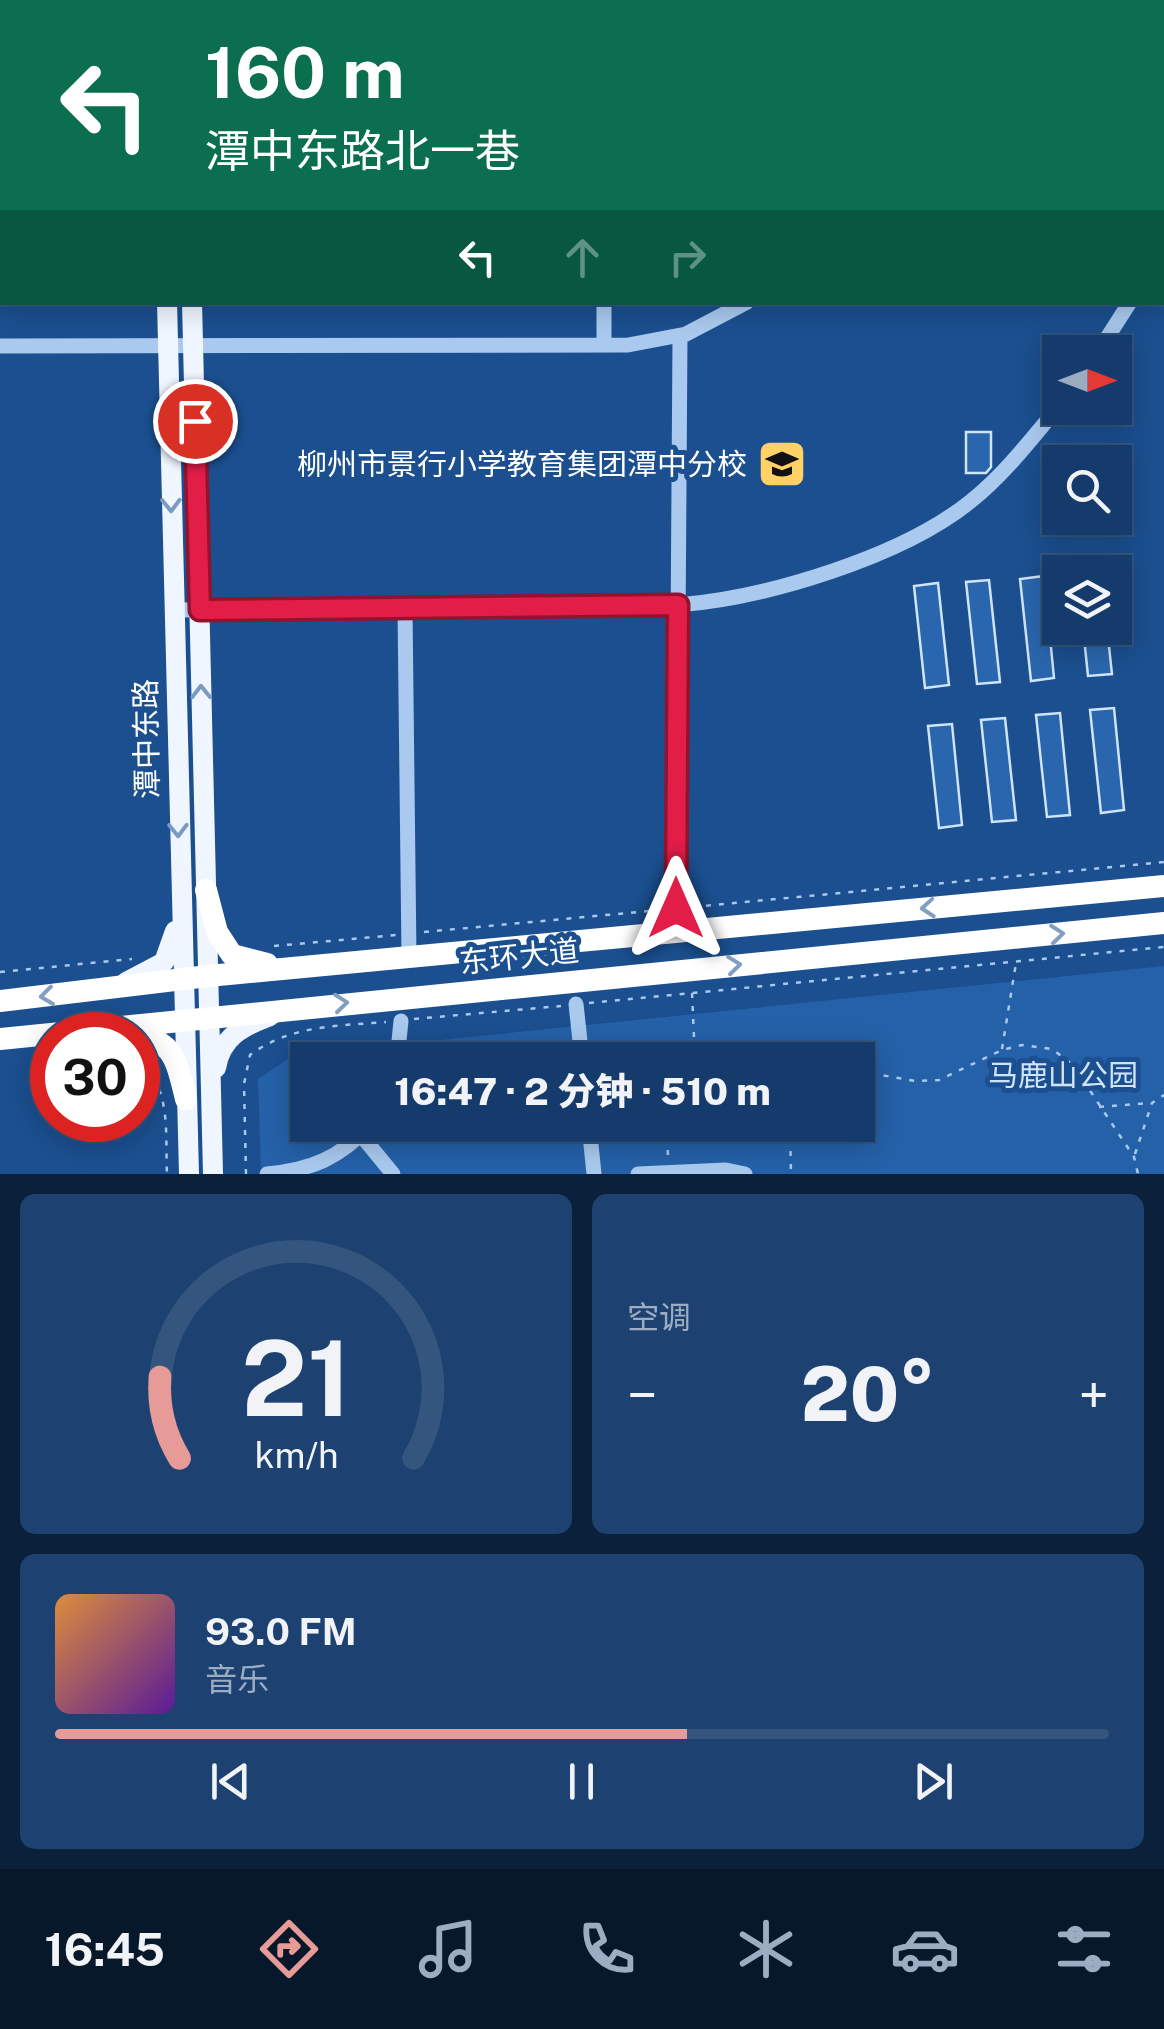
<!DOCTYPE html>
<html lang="zh">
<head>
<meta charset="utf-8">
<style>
	:root { --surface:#143b6b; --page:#1d4271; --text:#f1f3f6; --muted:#9dadc1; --line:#33557e; --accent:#e69b98 }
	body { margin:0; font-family:"Public Sans","Noto Sans SC",sans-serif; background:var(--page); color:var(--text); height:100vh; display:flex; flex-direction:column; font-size:38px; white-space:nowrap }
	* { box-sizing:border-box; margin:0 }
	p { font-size:32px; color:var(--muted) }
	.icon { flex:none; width:55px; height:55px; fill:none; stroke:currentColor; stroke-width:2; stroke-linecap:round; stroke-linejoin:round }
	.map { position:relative; height:1174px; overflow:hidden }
	.drawer { display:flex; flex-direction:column; gap:20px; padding:20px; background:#0b203b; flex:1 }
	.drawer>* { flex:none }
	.hud { position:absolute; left:0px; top:0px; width:1165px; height:305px; box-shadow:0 5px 25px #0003,0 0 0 2px var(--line); background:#0b6e4f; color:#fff; overflow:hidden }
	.needle { width:65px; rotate:90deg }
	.buttons { position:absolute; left:1042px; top:335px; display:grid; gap:20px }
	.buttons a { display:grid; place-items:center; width:90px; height:90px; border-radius:0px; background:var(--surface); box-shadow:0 5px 25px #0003,0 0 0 2px var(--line); font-size:50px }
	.speed { position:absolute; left:30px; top:1012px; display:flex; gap:20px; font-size:50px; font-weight:700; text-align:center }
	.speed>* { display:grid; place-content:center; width:130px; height:130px; border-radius:50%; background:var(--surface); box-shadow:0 5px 25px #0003,0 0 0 2px var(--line); line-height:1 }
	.speed .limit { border:15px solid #d22; background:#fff; color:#111 }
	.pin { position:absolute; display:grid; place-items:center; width:85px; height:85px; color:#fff; margin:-42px; border:5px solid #fff; border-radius:50%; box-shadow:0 2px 10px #0007 }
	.me { position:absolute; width:110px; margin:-55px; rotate:0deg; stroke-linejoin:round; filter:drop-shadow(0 0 8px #0008) }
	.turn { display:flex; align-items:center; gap:35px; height:210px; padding:0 40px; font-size:45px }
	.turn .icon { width:130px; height:130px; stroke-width:2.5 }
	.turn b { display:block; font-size:70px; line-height:85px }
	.lanes { display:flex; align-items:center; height:95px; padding:0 40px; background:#0003; justify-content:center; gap:50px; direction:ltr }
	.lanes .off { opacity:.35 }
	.big { font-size:75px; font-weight:800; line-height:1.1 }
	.drawer .widget { flex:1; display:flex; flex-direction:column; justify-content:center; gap:15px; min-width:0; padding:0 35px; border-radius:15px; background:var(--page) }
	.drawer .dial { align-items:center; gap:0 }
	.dial svg { height:260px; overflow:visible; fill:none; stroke:var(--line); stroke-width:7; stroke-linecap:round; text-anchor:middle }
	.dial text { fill:var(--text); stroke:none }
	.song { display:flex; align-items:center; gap:30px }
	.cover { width:120px; height:120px; border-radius:15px; background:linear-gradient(135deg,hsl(30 70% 55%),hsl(270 70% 35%)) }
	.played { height:10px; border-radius:5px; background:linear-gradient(90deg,var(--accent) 60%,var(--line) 60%) }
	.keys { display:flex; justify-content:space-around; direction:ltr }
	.heat { display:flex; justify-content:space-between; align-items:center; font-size:55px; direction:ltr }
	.drawer .tiles { flex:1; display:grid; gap:20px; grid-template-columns:1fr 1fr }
	.widget:last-child { grid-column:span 2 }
	.trip { position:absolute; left:290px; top:1042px; width:585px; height:100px; border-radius:0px; background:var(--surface); box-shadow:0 5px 25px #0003,0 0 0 2px var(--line); font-weight:800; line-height:100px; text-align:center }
	.tabs { display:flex; height:160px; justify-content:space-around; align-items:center; background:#08182b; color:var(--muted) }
	.tabs .icon { width:70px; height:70px }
	.tabs .on { color:var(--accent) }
	.tabs b { font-size:45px; color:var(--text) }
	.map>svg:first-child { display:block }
</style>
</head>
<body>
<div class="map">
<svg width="1164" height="1174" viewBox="0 0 1164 1174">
	<rect width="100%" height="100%" fill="#1b4f8f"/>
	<path fill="#2461a8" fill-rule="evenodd" d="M1164,966v208h-903l-3,-95 36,-24zM308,1060h550v65h-550z"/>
	<path fill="#2a66ad" stroke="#cfe3fa" stroke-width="2.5" d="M966,432h25v35l-5,6h-20z
		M1044,576l10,102 -23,3 -11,-102z
		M989,580l11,102 -23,2 -11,-102z
		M938,583l11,102 -24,3 -11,-102z
		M1083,628h24l5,46 -24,2z
		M1114,708l10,102 -23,3 -11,-103z
		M1060,713l10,102 -23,2 -11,-102z
		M1005,718l11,102 -24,2 -11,-102z
		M952,724l10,101 -23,3 -11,-102z"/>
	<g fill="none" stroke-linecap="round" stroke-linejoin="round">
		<path stroke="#a9c9ee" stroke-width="2.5" stroke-dasharray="5 8" stroke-linecap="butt" d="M693,907l471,-45
			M424,932l236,-22
			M274,946l122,-11
			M0,972l132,-13
			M692,993l3,67
			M589,1003l575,-56
			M414,1019l147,-13
			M1002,1049l14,-86
			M138,1057c34,32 27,74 29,117
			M858,1071l57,10 24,-1 63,-30 20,-5 30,4 21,16 61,92 4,17
			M1099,1107l51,-4
			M664,1125l3,4 1,28
			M790,1125l1,49
			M1135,1154l17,-51 12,-8
			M246,1174l-2,-90 6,-29c40,-30 88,-29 136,-33"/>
		<path stroke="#a9c9ee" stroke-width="15" d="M570,0l2,2
			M469,2l6,-2
			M875,2v-2
			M1162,216l2,-9
			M1162,293l2,1
			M604,302v43
			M0,346l628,-1 58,-11 61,-32
			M1098,352l32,-50
			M405,608l4,349
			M174,610l504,-5c88,-7 224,-48 293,-104 34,-27 61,-63 89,-96
			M676,931l4,-595
			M576,1004l6,56
			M397,1060l4,-39
			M589,1125l5,49
			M361,1135l32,39
			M267,1174c44,-4 73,-16 103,-49
			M638,1174l88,-4 19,4"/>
		<path stroke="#f0f6ff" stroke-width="20" d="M160,0v2
			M185,0v2
			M167,302l22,872
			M192,302l21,872
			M126,982l38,-20 11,-31
			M216,1068c5,-31 27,-42 54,-52"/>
		<path stroke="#fff" stroke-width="22" d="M206,890l11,42 15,23 35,9
			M0,1001l208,-25 956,-90
			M128,1034c46,4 48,25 58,65
			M0,1039l1164,-116"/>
	</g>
	<defs><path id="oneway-chevron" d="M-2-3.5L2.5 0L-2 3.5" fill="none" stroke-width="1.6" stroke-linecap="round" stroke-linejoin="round" transform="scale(2.5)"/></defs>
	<g stroke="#7b9ac1">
		<use href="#oneway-chevron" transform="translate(171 505) rotate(89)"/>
		<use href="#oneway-chevron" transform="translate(201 692) rotate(-91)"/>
		<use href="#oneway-chevron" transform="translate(178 830) rotate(89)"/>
	</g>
	<g stroke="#829ec1">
		<use href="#oneway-chevron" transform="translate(928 908) rotate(175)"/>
		<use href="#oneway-chevron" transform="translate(1057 934) rotate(-6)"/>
		<use href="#oneway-chevron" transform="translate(734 965) rotate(-6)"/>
		<use href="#oneway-chevron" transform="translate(47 996) rotate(173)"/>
		<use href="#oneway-chevron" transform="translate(341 1003) rotate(-6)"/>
	</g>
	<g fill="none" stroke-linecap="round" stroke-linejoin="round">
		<g stroke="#92132f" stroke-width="25">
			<path id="route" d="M195,421l5,189 478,-5 -2,303"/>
		</g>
		<use href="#route" stroke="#e11d48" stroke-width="18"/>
	</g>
	<defs>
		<g id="school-square" transform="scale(2.5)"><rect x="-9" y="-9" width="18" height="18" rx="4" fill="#ffd166" stroke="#1b4f8f"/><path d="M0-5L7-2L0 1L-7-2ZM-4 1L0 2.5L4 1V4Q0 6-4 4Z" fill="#111"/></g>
	</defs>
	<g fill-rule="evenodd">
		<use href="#school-square" x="782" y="464"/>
	</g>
	<g text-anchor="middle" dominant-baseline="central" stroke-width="10" stroke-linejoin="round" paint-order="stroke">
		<g font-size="30" fill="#fff" stroke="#1b4f8f" text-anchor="end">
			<text x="747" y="464">柳州市景行小学教育集团潭中分校</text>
		</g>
		<g font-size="30" fill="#fff" stroke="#1b4f8f">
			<text transform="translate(146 739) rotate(-91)">潭中东路</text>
			<text transform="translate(519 956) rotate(-6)">东环大道</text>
		</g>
		<g font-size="30" fill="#cfe3fa" stroke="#1b4f8f">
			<text x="1063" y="1075">马鹿山公园</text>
		</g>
	</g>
</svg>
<div class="buttons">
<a><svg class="needle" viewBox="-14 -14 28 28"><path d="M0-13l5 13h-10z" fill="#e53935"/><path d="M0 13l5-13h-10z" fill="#9dadc1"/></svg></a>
<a><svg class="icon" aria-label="search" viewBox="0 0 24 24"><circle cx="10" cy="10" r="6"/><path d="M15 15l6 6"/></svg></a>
<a><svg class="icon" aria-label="layers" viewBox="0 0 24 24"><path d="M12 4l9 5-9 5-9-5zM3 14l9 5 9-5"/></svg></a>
</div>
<div class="speed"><div class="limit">30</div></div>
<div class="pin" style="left:195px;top:421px;background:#d93025"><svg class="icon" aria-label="arrive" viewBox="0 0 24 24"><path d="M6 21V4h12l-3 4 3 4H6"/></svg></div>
<svg class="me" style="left:676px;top:908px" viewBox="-20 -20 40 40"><path d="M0-17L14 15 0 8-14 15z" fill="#e11d48" stroke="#fff" stroke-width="4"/></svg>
<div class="trip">16:47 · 2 分钟 · 510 m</div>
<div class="hud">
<div class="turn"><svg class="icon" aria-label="left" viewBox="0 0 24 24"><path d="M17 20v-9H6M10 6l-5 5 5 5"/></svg><div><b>160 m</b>潭中东路北一巷</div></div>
<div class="lanes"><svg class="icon" aria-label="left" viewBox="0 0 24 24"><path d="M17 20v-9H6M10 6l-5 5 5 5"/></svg><svg class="icon off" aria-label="ahead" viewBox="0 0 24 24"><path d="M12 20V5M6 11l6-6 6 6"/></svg><svg class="icon off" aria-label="right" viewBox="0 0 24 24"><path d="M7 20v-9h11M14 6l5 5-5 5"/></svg></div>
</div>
</div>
<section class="drawer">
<div class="tiles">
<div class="widget dial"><svg viewBox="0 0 100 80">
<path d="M14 69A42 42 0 1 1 86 69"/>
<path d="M14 69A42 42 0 0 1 8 44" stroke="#e69b98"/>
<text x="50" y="56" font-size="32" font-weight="700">21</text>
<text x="50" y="72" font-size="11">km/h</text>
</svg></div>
<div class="widget"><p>空调</p>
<div class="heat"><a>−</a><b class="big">20°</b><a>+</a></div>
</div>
<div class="widget">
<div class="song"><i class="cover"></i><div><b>93.0 FM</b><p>音乐</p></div></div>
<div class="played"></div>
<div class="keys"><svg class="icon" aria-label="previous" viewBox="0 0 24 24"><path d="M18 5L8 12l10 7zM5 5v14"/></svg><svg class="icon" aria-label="pause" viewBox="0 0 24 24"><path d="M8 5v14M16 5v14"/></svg><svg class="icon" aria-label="next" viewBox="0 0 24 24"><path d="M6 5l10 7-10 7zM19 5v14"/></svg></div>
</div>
</div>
</section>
<nav class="tabs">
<b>16:45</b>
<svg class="icon on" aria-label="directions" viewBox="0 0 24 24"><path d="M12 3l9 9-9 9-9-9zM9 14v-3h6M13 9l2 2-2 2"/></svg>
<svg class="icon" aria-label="music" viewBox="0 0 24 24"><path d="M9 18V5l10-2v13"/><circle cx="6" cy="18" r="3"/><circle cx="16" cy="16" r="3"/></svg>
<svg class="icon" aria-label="phone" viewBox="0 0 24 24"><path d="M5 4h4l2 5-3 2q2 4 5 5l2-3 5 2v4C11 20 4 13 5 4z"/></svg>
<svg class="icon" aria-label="climate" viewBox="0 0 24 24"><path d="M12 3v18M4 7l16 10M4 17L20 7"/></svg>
<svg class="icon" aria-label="car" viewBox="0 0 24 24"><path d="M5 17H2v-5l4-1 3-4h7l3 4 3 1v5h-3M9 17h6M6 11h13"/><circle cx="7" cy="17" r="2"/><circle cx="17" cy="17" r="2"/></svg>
<svg class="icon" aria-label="filters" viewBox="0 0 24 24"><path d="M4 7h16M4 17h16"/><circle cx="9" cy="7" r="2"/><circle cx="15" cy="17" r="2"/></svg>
</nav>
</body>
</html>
